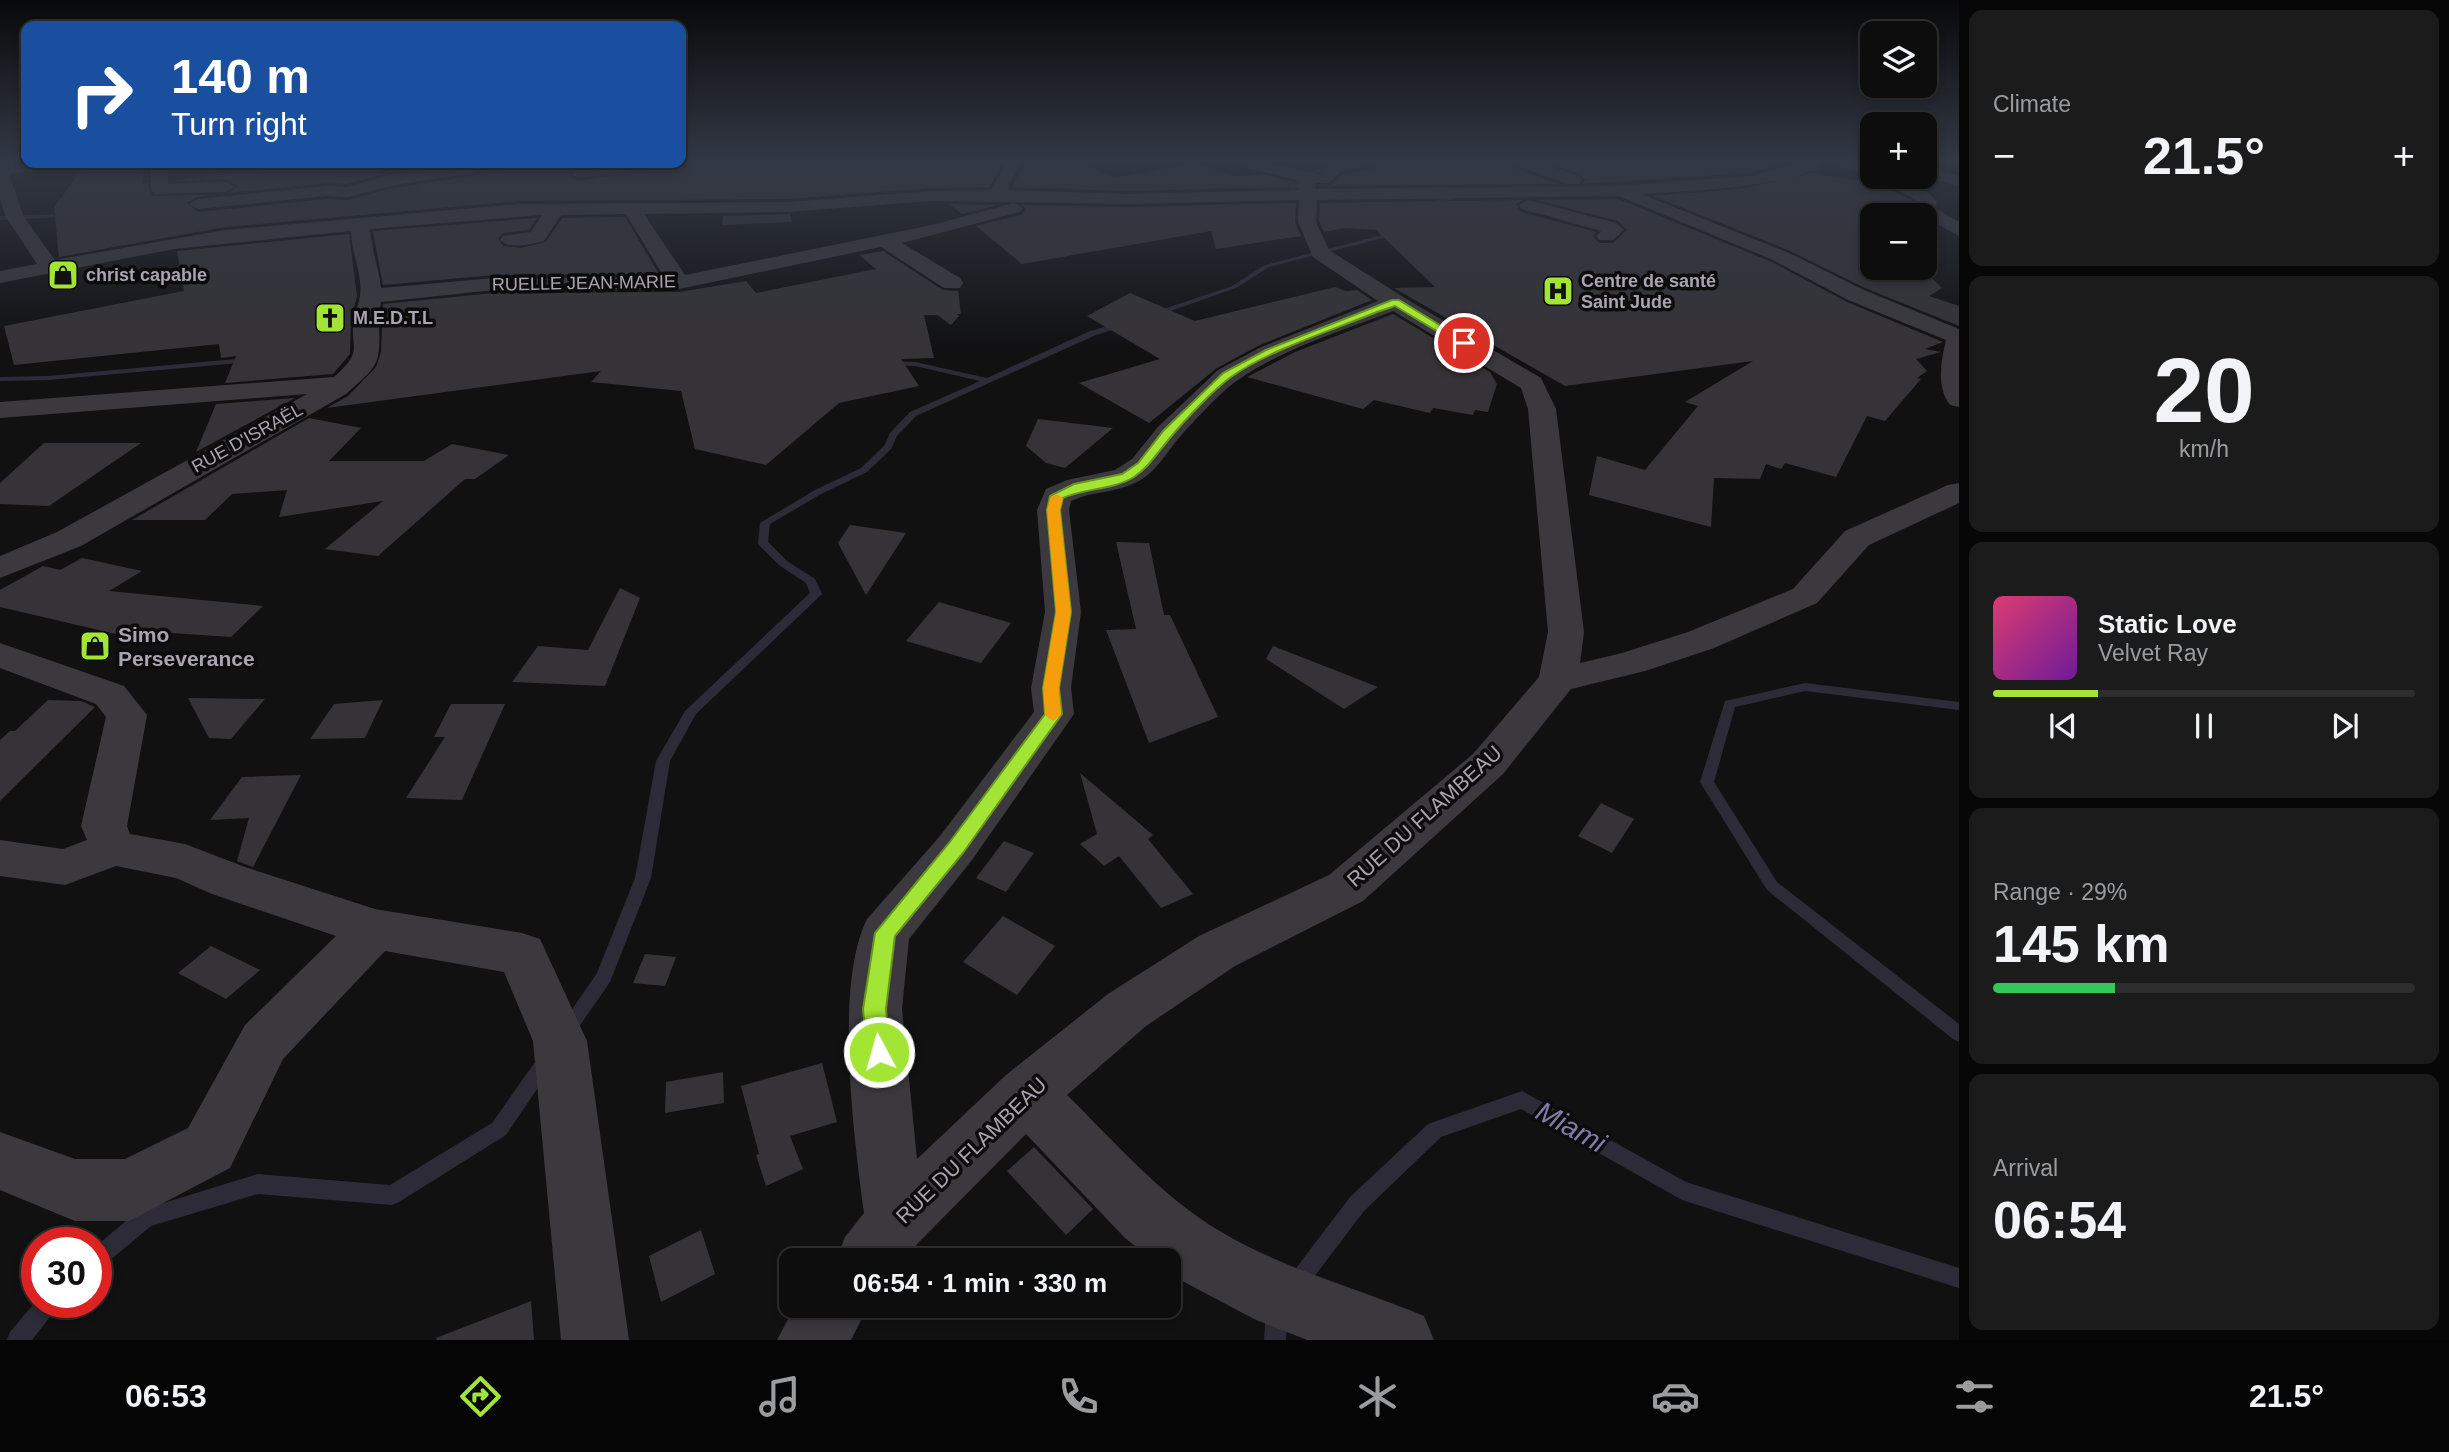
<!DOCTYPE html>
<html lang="en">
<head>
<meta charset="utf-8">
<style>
	:root { --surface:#0d0d0e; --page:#1b1b1c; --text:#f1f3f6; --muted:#9a9c9e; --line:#2d2d2e; --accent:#a2e535 }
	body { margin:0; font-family:Arial,sans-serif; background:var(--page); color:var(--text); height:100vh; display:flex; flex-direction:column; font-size:26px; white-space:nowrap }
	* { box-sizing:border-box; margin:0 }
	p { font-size:23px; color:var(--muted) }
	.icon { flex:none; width:38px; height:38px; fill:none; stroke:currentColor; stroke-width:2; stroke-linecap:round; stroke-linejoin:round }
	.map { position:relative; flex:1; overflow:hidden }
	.drawer { display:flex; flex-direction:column; gap:10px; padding:10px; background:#070708; width:490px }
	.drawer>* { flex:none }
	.hud { position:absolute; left:21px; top:21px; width:665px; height:147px; border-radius:14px; box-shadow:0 4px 10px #0003,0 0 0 2px var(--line); background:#1a4fa0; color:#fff; overflow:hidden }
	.controls { position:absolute; left:1860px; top:21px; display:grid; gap:14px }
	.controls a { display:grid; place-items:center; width:77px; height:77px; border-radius:14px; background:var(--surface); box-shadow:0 4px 10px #0003,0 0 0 2px var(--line); font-size:35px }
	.speed { position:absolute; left:21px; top:1227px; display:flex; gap:14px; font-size:35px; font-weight:700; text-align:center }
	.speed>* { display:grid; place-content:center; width:91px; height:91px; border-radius:50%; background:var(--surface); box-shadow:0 4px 10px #0003,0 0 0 2px var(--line); line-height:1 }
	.speed .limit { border:10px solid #d22; background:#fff; color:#111 }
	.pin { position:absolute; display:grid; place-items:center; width:60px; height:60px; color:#fff; margin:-30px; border:4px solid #fff; border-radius:50%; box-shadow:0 2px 7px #0007 }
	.me { position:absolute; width:77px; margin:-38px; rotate:354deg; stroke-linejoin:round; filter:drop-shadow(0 0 5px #0008) }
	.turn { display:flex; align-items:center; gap:24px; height:147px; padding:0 35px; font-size:32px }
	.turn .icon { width:91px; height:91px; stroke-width:2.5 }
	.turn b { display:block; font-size:49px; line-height:60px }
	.big { font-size:52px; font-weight:800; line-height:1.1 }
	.drawer .tile { flex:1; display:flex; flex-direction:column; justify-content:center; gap:10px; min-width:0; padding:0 24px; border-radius:14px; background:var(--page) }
	.drawer .dial { align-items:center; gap:0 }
	.dial b { font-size:91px; line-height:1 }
	.song { display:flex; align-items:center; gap:21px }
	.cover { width:84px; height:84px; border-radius:10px; background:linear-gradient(135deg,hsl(340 70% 55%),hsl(280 70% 35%)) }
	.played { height:7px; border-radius:4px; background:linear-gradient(90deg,var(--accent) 25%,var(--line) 25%) }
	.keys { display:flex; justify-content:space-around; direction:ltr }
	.heat { display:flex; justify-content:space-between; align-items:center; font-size:38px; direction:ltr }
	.charge { height:10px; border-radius:5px; background:linear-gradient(90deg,#34c759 29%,var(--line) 0) }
	.trip { position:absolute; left:779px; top:1248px; width:402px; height:70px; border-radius:14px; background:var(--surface); box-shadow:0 4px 10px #0003,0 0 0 2px var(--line); font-weight:800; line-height:70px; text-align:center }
	.tab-bar { display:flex; height:112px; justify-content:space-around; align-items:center; background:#050506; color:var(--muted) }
	.tab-bar .icon { width:49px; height:49px }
	.tab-bar .selected { color:var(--accent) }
	.tab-bar b { font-size:32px; color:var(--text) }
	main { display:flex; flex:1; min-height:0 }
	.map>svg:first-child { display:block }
</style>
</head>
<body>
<main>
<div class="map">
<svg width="1959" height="1340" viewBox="0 0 1959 1340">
	<rect width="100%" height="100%" fill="#111112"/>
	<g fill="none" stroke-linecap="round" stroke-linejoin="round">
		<path fill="#2e2b39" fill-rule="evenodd" d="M1336,161h7l-41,19 -3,7 -8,4 -3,-2 7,-4 3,-7z
			M1451,197l2,3 -32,6 -3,-2z
			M72,214l-2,3 -70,3v-4z
			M1390,226l5,1v8l-126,32 -33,21 -80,28 -7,-2 83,-28 33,-21 125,-32z
			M1122,322h3v4l-29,9 -180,81 -19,20 -6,13 -24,23 -46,22 -51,30 -2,18 19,19 28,18 7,15 -126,120 -26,47 -19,117 -41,104 -36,52 -6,3 -6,-3 -3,-5 3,-5 35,-51 38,-95 21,-117 29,-50 125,-118 -4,-10 -27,-18 -20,-20 -1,-2 2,-20 55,-33 46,-22 23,-22 6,-13 20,-21 70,-31 -65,-15 -27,-1 -4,-2 1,-2 30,1 72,16 103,-47z
			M247,358h3v4l-202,18 -48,1v-4l48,-1z
			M1805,683l154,19v8l-154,-19 -70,16 -21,75 63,100 182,142v18l-6,-3 -186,-149 -67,-108 25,-81z
			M546,1053l6,2 3,6 -3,6 -46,68 -107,67 -7,3 -134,-11 -107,32 -48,40 -7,3v-23l42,-35 120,-37 132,11 102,-62 48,-68z
			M1522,1091l164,91 273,86v20l-277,-88 -161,-91 -80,28 -77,74 -60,79 -7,3 -7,-3 -3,-7 3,-7 60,-79 78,-73z
			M37,1300v2h23l-4,7 -24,31h-25l3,-8z
			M1277,1301l7,4 4,7 -2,28h-22l2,-28 4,-7z"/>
	</g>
	<path fill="#353337" d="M727,161h277l-15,26 -57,1 -145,11 -268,2 -294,26 -166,30 -5,-50 28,-37v-7h63l-3,21 6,-1 4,13 59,-1 -14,2 -10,6 11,9 129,-13 22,1 41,-11 112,-18 9,-5 86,-3 -19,2 -9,6v4l9,6 69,-10 10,-8z
		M1026,161h55l32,17 81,-15 40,13 28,-2 35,9 -1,4 -169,4 -115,-4z
		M1375,161h132l4,5 48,18 -241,2 13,-1 11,-11 32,-5z
		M1541,161h181l20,4 13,-3 22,4 -28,7 -167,11 3,-4 -5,-6z
		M386,163l-11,10 46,-5 -34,5 -40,11 -20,-1 -98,10 8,-7 -11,-7 -55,2 139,-17z
		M1813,173l37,7 24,1 40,21v2l-42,4v60h50l20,20 -13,8 30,10v20l-94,-38 -77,-38 -135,-54 88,-7z
		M1618,199l154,63 75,40 96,40 -18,7 16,3 -25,7 11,12 -10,7 4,1 -36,42 -18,-5 -31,61 -51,-14 -4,6 -15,-5 -6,15 -46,-1 -3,49 -122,-32 8,-39 48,14 53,-64 -13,-4 68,-41 -188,25 -171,-98 41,-1 -59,-57 -30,-2 -22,4 -5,-11 1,-18 203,-3 -7,4 5,8 75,20 -3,4 6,7h14l14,-13 -9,-9 -81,-21z
		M1296,203l-1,19 6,14 -85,13 -5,-18 -189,33 -46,-38 45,-11 4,-5 -2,-5 104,2z
		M949,204l49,1 -36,9z
		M790,214l2,8 -70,3 1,-9z
		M625,217l34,57 -165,1 -111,10 -10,-54 164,-13 -8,12 -26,3 -5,5 5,8 18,2 25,-6 16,-24z
		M349,234l8,62 -6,22 -1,36 -17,20 -108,9 11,-27 -15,2 -2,-14 -205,21 -10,-39 180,-35 -7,-40z
		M883,251l60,39 15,1 3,23h-4l2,2 -8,9 -14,-10h-13l10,43 -33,1 18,27 -80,17 -73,62 -71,-16 -14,-58 -90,-9 10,-11 -274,37 21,-12 28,-29 5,-15 2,-48 111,-11 185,-1 67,-11 10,12 120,-24 -17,-14z
		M1335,287l11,4 11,-1 15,10 -112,45 -43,23 -68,55 -70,-40 81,-24 -73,-43 43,-23 65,28z
		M1393,314l97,58 7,12 -9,28 -13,-2 -2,5 -40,-7 -3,5 -56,-13 -11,9 -116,-32 48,-25z
		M295,398l-99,54 20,-48z
		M309,418l52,10 -32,33h95l28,-17 57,11 -34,24h-10l-87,77 -53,-7 58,-48 -104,16 8,-27 -55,4 -27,26h-73z
		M1038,419l75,9 -48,40 -19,-5 -20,-17z
		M44,443h97l-92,63 -49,-2v-21z
		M850,525l56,8 -40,62 -28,-52z
		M1116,542l33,1 15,72h6l48,102 -69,26 -43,-113 30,-1z
		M82,558l60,13 -33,20 154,15 -32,31 -105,-7 -6,5 -120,-28v-17l43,-24 17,4z
		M620,588l20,10 -35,88 -93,-4 26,-36 50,4z
		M939,602l72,21 -30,40 -75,-22z
		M1273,646l105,41 -34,22 -78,-50z
		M188,698l77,1 -34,40 -22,-1z
		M48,700l33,1 14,6 -95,94v-61l10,-9h5z
		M383,700l-18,38 -55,1 24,-35z
		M451,704h54l-43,96 -56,-2 39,-61h-11z
		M1080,773l73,62 -5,4 45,55 -32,14 -42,-52 -15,10 -24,-22 17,-10z
		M301,775l-48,92 -16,-6 12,-43 -39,2 32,-43z
		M1601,803l33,16 -22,34 -34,-17z
		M1004,841l30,12 -28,39 -30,-14z
		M1003,916l52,30 -38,49 -54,-33z
		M211,946l49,24 -34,29 -48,-26z
		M645,954l31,3 -11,29 -32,-3z
		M822,1063l15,59 -47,14 13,33 -37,17 -10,-31 3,-1 -18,-68z
		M723,1072l1,31 -59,10 1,-31z
		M1034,1147l59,62 -27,26 -59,-64z
		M701,1230l14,44 -54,28 -12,-46z
		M531,1301l3,39h-97l-1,-2z"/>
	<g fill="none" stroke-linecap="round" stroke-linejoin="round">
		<path fill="#3b393e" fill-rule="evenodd" d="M26,161l29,2 -8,5 -38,6 15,43 31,43 170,-30 294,-26 268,-2 145,-11 59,-1 16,-29h16l-11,18 -4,11 119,4 171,-4 2,-9 -69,-17 -2,-3h28l62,13c16,-15 33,-14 53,-13l-2,3 -29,8 -12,11h-13l-1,6 303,-3 131,-10 58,-15h21c-19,25 -152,31 -187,33l146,58 77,38 95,39v78l-9,-2c-14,-19 -9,-44 -4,-65l-98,-40 -75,-40 -154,-64 -302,4 -1,22 13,28 74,47 138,81 15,31 28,223 -4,31 42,-10 66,-21 105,-43 52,-58 103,-46 11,-2v20l-90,42 -52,58 -103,45 -69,23 -74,18 -68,85 -140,127 -128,65 -89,60 -79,69c47,46 94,101 151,135 64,39 137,57 206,86l10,24h-127l-53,-21 -83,-44 -2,-15h-16l-28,-22 -99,-104 -108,109 -12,17h-70l9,-23 19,-24c-10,-75 -30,-228 3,-294l73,-83 94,-124 -3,-24 14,-76 -8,-102 9,-21 21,-9 48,-10 17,-11 26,-32 60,-57 43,-23 117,-46 -65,-44 -15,-35 1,-22 -172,4 -195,-3 -145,11 -143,2 41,61 247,-50 82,-22 9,5 -3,4 -118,31 58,35 3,5 -3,5h-16l-63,-41 -202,42 -185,1 -113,12c-5,21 3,48 -7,64 -7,11 -19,19 -28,28l-265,152 -81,32v-22l57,-24 250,-138 -307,24v-16l334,-25c31,-28 15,-26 20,-59 1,-7 5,-14 6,-22 3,-22 -9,-43 -9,-65l-177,18 -174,34v-12l37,-7 -31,-47 -6,-18v-34zM626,214l38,63 -170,1 -113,10c-2,-20 -10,-39 -11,-59l172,-14 -11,17 -28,4 -3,4c10,10 31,4 44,1l17,-26zM1393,311l128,77 7,21 20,223 -9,45 -66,77 -144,121 -130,61 -91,58 -102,81 -89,84 -15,-150 7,-70 63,-79 102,-146 -3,-26 10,-76 -12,-102 2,-9c21,-10 45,-8 66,-19 18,-9 28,-27 40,-42 15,-17 43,-48 61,-60 46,-32 104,-49 155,-69z
			M1510,161h23l46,15 3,4 -3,4h-12l-55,-20z
			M1831,161h23l18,6v10c24,0 51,5 65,25l-2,6 24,14v14l-40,-22 -3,-4 1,-10 -43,-22 -41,-14z
			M151,163h16l1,21 58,-2 9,5 -9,5 -72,2 -3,-4z
			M472,163h38l-8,5 -113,18 -41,11 -21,-1 -129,13 -9,-5 9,-5 129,-13 20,1 40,-11z
			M614,163h41l-8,5 -69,10 -8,-5 8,-5z
			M1925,166l34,10v10l-34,-10z
			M1528,200l88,23 8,7 -11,10h-14l-3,-4 5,-5 -79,-22 -3,-4z
			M0,643l124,43 23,29 -20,111 3,8 55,10 60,23 130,42 147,24 18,6 47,102 42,299h-68l-28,-299 -29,-69 -119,-21 -102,108 -53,109 -101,53h-54l-75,-31v-58l75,27h50l63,-31 57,-103 91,-89 -124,-42 -36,-16 -60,-12 -51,19 -65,-9v-36l63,9 24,-9 -6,-14 25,-109 -10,-13 -96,-36z
			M795,1306h73l-17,34h-74z"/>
	</g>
	<linearGradient id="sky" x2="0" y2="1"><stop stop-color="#09090a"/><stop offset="0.46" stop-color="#323844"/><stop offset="1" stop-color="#323844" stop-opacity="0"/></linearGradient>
	<rect width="1959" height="348" fill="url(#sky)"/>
	<path fill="#a2e535" stroke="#699522" stroke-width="2" d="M1392,300h7l70,43 -9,2 -65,-39 -18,6c-44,18 -108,38 -146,65 -18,13 -47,44 -61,61 -12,14 -21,29 -36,39 -21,13 -49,11 -71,21l-3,12 11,102 -12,76 3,26 -99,139 -68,83 -9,73 4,43 -3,8 -8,3 -8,-3 -4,-8 -4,-43 12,-76 74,-90 96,-129 -2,-26 13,-76 -9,-102 3,-14 24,-12 48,-10 16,-11 26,-33 59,-57 43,-23z"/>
	<path fill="#f59e0b" d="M1056,494l7,4 -3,12 11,102 -12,76 2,27 -8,6 -8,-6 -2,-27 13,-76 -9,-102 3,-12z"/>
	<defs>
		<g id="shop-square" transform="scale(1.575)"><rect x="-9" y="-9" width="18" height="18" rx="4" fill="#a2e535" stroke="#0c0c0d"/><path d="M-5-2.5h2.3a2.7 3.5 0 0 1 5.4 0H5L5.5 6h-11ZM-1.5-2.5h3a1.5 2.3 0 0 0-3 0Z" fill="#111"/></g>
		<g id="hospital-square" transform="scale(1.575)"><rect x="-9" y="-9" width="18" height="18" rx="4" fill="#a2e535" stroke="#0c0c0d"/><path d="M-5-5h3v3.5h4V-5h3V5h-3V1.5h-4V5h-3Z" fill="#111"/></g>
		<g id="church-square" transform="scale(1.575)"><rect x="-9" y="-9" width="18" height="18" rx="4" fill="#a2e535" stroke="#0c0c0d"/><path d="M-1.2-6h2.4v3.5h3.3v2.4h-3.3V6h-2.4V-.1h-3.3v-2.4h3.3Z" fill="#111"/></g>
	</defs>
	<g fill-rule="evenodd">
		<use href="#shop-square" x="63" y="275"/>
		<use href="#hospital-square" x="1558" y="291"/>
		<use href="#church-square" x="330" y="318"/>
		<use href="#shop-square" x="95" y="646"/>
	</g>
	<g text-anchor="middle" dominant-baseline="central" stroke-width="7" stroke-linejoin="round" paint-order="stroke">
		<g font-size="18" font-weight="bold" fill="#a9a3b2" stroke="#0c0c0d" text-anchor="start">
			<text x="86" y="275">christ capable</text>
			<text x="1581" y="281">Centre de santé<tspan x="1581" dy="21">Saint Jude</tspan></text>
			<text x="353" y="318">M.E.D.T.L</text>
		</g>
		<g font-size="18" fill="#a9a3b2" stroke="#0c0c0d">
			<text transform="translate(584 283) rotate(-1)">RUELLE JEAN-MARIE</text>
			<text transform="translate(247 438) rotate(-29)">RUE D'ISRAËL</text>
		</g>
		<g font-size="21" font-weight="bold" fill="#a9a3b2" stroke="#0c0c0d" text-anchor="start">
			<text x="118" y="634">Simo<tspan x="118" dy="24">Perseverance</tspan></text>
		</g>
		<g font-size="21" fill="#a9a3b2" stroke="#0c0c0d">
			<text transform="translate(1424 816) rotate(-42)">RUE DU FLAMBEAU</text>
			<text transform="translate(971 1150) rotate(-44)">RUE DU FLAMBEAU</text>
		</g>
		<g font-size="28" font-style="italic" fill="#847bab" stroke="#0c0c0d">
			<text transform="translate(1571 1127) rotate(29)">Miami</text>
		</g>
	</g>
</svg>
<div class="controls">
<a><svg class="icon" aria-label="layers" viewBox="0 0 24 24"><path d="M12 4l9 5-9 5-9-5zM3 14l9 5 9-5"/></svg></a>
<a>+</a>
<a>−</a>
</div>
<div class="speed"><div class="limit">30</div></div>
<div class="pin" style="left:1464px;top:343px;background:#d93025"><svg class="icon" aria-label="arrive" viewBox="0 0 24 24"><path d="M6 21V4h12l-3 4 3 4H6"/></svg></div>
<svg class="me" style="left:879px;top:1052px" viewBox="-20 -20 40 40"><circle r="17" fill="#a2e535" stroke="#fff" stroke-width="3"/><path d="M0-11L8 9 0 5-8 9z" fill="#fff"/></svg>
<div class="trip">06:54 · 1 min · 330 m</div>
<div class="hud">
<div class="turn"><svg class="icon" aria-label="right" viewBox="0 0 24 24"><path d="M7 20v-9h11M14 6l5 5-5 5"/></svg><div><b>140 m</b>Turn right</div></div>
</div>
</div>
<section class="drawer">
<div class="tile"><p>Climate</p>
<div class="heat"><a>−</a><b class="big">21.5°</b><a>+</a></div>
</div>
<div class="tile dial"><b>20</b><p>km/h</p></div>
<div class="tile">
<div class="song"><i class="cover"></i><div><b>Static Love</b><p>Velvet Ray</p></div></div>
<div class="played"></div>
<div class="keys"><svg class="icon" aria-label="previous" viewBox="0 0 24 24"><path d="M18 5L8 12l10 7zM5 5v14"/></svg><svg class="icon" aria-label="pause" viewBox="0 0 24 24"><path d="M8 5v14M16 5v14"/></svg><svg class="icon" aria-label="next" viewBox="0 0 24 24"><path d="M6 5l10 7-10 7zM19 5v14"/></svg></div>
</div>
<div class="tile"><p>Range · 29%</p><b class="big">145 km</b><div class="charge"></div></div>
<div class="tile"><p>Arrival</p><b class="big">06:54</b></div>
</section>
</main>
<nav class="tab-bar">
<b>06:53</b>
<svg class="icon selected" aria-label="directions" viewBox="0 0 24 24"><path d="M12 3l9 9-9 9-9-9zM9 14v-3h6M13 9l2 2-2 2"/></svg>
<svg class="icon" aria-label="music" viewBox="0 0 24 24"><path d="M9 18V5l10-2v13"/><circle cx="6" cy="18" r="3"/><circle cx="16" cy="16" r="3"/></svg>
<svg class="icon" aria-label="phone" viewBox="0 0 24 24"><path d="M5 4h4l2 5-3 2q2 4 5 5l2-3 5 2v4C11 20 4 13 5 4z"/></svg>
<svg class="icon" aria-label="climate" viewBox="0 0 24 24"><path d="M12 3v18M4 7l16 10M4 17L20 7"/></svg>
<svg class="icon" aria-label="car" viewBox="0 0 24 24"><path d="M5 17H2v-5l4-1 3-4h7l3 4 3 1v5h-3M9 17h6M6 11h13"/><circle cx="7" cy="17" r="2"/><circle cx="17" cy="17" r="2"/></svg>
<svg class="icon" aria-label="filters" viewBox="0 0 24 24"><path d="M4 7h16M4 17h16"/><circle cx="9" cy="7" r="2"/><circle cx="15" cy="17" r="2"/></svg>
<b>21.5°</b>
</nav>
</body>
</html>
